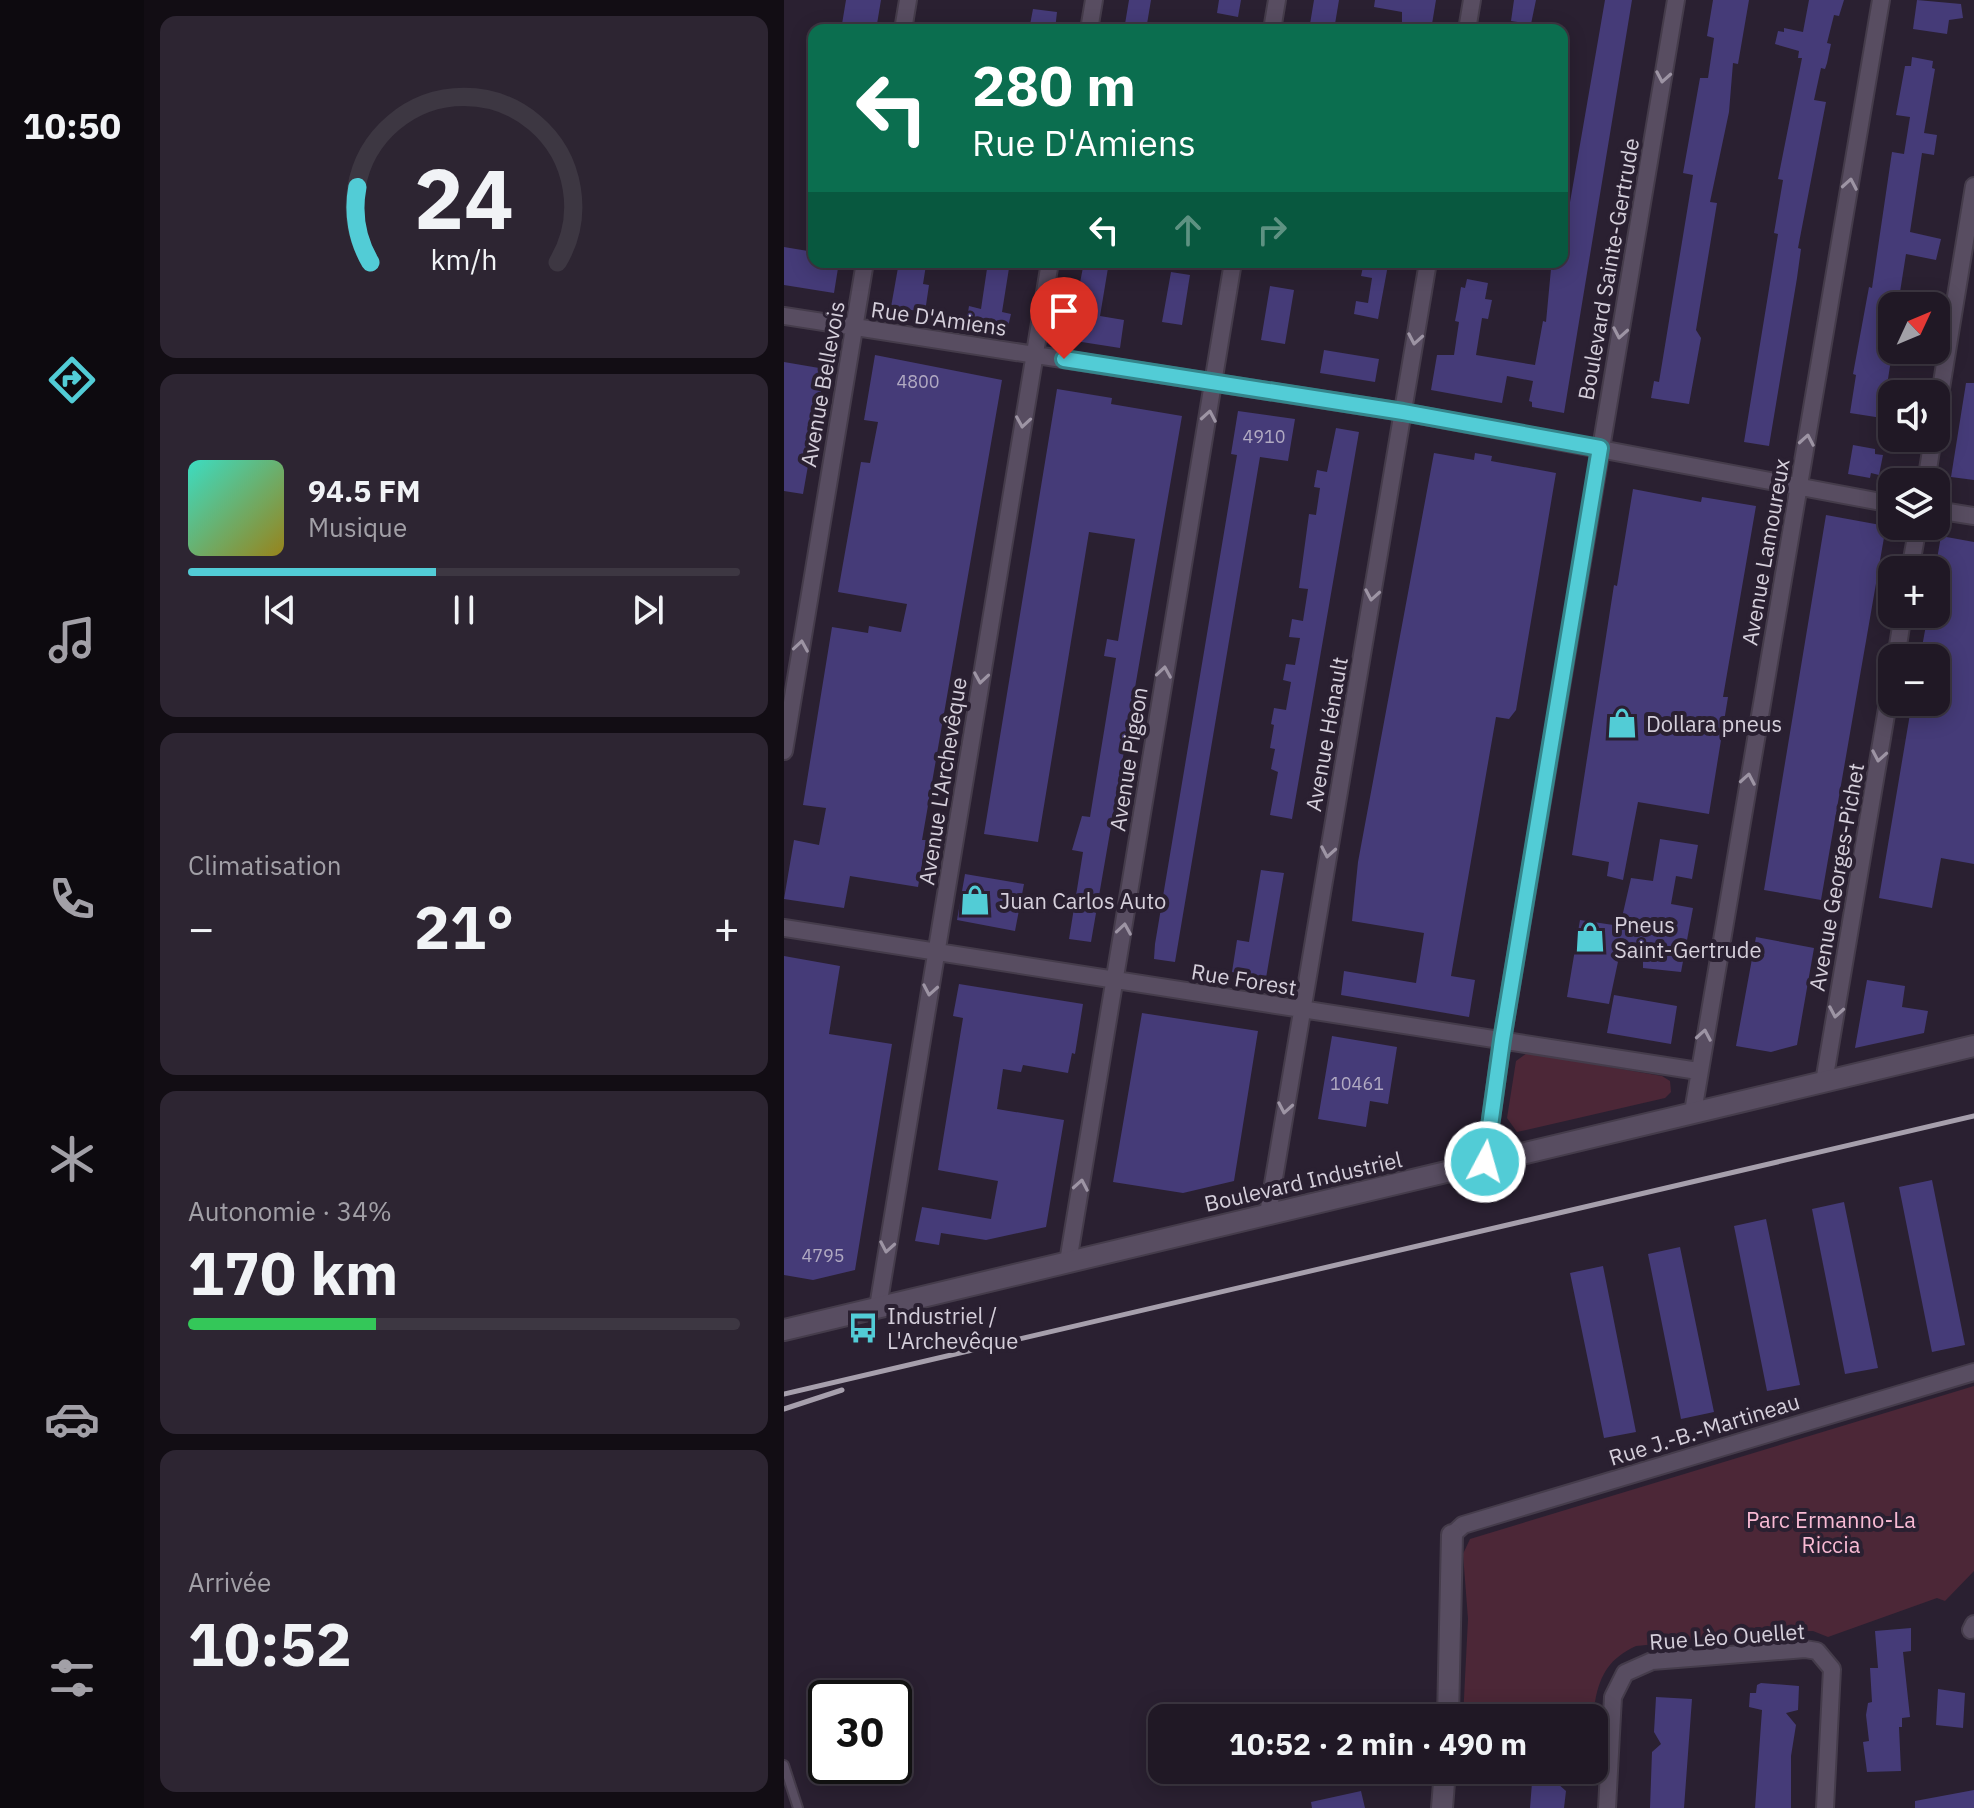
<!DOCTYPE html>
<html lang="fr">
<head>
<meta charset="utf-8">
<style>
	:root { --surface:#201825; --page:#2d2532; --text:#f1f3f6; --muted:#a2a0a7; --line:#3d3742; --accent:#52ccd6 }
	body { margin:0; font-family:"IBM Plex Sans",sans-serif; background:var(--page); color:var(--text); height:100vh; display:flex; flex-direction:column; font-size:30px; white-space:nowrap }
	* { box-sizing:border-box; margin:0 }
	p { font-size:26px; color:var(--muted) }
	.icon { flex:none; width:44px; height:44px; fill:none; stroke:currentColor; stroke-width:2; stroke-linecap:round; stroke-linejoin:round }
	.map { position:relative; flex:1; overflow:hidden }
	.side { display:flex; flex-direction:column; gap:16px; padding:16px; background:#120d14; width:640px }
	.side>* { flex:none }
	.guide { position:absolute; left:24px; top:24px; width:760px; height:244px; border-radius:16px; box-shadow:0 4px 20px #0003,0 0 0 2px var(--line); background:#0b6e4f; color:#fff; overflow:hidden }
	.needle { width:52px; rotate:46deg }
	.tools { position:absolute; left:1094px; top:292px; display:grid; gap:16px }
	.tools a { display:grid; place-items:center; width:72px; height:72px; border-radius:16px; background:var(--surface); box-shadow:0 4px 20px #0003,0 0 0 2px var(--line); font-size:40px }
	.speed { position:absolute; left:24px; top:1680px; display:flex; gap:16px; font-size:40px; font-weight:700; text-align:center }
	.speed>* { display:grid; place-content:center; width:104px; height:104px; border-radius:50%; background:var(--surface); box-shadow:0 4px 20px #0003,0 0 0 2px var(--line); line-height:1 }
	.speed .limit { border:4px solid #111; border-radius:12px; background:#fff; color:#111 }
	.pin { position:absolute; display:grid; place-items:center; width:68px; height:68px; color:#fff; margin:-82px -34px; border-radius:50% 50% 50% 0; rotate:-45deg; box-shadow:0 0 8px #0007 }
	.pin .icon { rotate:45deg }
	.me { position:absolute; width:88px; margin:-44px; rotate:6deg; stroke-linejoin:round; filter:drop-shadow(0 0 6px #0008) }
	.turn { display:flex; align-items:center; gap:28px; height:168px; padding:0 32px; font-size:36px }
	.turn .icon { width:104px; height:104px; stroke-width:2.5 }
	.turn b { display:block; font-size:56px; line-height:68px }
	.lanes { display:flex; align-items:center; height:76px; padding:0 32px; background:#0003; justify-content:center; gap:40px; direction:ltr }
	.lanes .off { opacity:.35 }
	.big { font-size:60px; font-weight:800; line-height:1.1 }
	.side .widget { flex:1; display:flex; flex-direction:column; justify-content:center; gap:12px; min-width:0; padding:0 28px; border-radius:16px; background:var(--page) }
	.side .dial { align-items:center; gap:0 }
	.dial svg { height:208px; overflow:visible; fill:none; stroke:var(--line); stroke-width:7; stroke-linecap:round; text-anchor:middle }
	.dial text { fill:var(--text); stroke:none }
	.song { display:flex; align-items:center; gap:24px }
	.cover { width:96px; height:96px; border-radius:12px; background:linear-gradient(135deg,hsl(170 70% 55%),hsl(50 70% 35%)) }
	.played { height:8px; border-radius:4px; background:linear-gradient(90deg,var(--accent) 45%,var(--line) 45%) }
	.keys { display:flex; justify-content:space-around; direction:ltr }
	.heat { display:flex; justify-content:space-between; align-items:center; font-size:44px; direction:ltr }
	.charge { height:12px; border-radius:6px; background:linear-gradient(90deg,#34c759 34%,var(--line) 0) }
	.trip { position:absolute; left:364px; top:1704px; width:460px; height:80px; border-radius:16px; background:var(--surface); box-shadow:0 4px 20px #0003,0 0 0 2px var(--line); font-weight:800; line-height:80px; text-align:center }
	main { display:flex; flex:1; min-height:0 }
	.dock { display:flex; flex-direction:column; width:144px; justify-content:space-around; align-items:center; background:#0d0a0f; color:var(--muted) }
	.dock .icon { width:56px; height:56px }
	.dock .current { color:var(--accent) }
	.dock b { font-size:36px; color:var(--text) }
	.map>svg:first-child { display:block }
</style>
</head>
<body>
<main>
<nav class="dock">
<b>10:50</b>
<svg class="icon current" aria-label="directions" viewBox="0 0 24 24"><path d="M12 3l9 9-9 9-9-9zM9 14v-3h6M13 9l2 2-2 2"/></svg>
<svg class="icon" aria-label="music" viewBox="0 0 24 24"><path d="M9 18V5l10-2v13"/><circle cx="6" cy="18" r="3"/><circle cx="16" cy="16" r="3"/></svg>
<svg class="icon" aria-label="phone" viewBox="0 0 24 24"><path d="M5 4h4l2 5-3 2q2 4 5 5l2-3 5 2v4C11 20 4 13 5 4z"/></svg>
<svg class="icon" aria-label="climate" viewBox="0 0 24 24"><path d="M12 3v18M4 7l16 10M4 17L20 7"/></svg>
<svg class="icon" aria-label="car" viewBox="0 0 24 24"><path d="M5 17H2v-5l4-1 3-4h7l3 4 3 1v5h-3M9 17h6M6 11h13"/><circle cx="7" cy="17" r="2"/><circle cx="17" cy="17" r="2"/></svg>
<svg class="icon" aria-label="filters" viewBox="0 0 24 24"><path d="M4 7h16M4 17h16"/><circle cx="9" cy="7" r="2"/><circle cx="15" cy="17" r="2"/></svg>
</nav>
<section class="side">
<div class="widget dial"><svg viewBox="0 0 100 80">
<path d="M14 69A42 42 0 1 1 86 69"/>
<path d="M14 69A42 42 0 0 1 9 40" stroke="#52ccd6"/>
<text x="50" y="56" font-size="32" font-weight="700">24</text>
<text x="50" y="72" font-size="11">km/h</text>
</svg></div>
<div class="widget">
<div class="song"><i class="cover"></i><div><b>94.5 FM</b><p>Musique</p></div></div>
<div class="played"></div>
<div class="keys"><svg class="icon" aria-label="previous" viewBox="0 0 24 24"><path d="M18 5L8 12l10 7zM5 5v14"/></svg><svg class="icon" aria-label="pause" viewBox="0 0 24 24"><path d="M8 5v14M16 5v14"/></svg><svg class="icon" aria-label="next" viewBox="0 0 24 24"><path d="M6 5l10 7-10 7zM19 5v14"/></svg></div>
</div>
<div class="widget"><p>Climatisation</p>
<div class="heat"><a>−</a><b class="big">21°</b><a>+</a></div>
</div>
<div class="widget"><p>Autonomie · 34%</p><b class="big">170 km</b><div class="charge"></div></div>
<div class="widget"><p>Arrivée</p><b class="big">10:52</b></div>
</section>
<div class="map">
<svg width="1190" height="1808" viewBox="0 0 1190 1808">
	<rect width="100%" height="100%" fill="#2a2031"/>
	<path fill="#4c2737" d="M743,1053l135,23 8,5 1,11 -6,6 -148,34 -10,-14 9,-57z
		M1190,1386v185l-29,30 -8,-3 -109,39 -15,-6h-24l-153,15c-26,12 -36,28 -41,56l-59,16h-73l5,-99 -5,-65 7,-15z"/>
	<path fill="#453b78" d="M62,0h35l-5,30h-35z
		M345,0h22l-5,30h-22z
		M435,0h22l-3,17 -21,-4z
		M530,0h25l-5,30h-25z
		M591,0h61l-5,30h-29v-18l-28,-5z
		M730,0h22l-5,24 -20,-3z
		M821,0h27l-68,413 -32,-6v-5l-3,-1 4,-20 -26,-5 -5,27 -71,-13 6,-35h17l5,-33 -4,-1 2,-10 4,-24 4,1 2,-9 21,4 -3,16 7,1 -4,19 -6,-1 -6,37 59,10 8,-44 3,1 5,-53 3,1 2,-8h6v-46l3,-8h4z
		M929,0h36l-11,64 -5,-1 -4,49 -19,90 7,1 -21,127 5,8 -12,66 -38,-6 3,-17 5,1 34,-207 -10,-2 17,-95h8l6,-40 -7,-2z
		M1025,0h35l-5,16 -5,-1 -7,28 4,1 -4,19 -2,6 -4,-1 -7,32 12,2 -28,146 3,1 -4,29 -28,168 -25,-4 34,-208 -4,-1 9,-53 -5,-1 24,-121h-4l1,-7 -24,-7 3,-13 6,1v-4l19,4z
		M1133,0l44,4 2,14 -14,2 -2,14 -34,-5z
		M249,9l24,3 -2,18h-26z
		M1128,57l21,4 -1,7 3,1 -11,64 13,2 -3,20 -12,-2 -12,79 31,7 -5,21 -30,-6 -6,38 17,14h-25v47l-10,65 -32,-5 6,-38 -3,-1 16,-87 3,1 20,-136 12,2 6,-37 -14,-2 9,-49h6z
		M0,247l30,5v10h25l-5,31 -50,-8z
		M115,262l27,3 -3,19 6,1 -4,27 -34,-5z
		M204,262h22l-8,50 9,2 -4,17 -41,-6 3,-19 12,3z
		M300,262h25l-9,54 24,4 -4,28 -51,-8z
		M580,262l24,3 -10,54 -24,-5 2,-13 12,2 4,-25 -11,-2z
		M387,272l19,3 -8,50 -20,-3z
		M486,286l24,4 -9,54 -24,-4z
		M540,350l55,9 -4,23 -55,-9z
		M91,355l127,25 -80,460h4l-8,47 -68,-11 -6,32 -60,-9 10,-59 25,5 7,-37 -23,-3 29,-178 36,6 1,-7 32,6 6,-28 -69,-12 23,-130 9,1 8,-41 -14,-2z
		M0,362l41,7 -22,125 -19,-3z
		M1182,383h8v97l-23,-3z
		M273,389l55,9 -1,6 71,12 -91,526 -22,-3 14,-87 -11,-2 10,-34 8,1 26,-159 -12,-2 3,-17 11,2 17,-102 -46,-7 -51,310 -54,-8z
		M454,411l57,8 -7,42 -28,-4 -85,505 -21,-3 1,-15 82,-489 -6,-1z
		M552,428l23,4 -67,387 -22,-4 8,-43 -7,-3 4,-20 -5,-1 4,-23 -3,-1 3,-16 12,2 5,-28 -8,-2 3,-16 9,1 5,-27 -11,-1 3,-18 11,2 5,-32 -9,-1 10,-74 7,1 4,-27 -6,-1 3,-17 10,2z
		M1069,445l22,4v5l8,1 -4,20 -8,-2 -1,5 -22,-4z
		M650,453l40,7 1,-7 17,3 -1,5 65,12 -40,237 -7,9 -13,-2 -45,259 24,4 -6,37 -128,-22 3,-24 72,12 8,-50 -72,-12 6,-59z
		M849,489l68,13 1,-5 54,9 -33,191h5l-19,117 -71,-12 -15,78 -16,-4 2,-14 -37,-7 42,-270 3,1z
		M1042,515l60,11 -65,374 -57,-10z
		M1157,536l33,6v322l-33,-6 -9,50 -53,-10 33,-196h24v-44h-16l8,-44h8v-49z
		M876,839l38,6 -6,34 -16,-3 -5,28 22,4 -12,64 -38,-4v-6l-24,-5 -10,47 -42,-7 13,-77 40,6 11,-48 22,3z
		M477,870l23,3 -18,105 -34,-6 5,-32 12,2z
		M181,874l59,10 -9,47 -58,-11z
		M972,937l58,11 -17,97 -26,7 -35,-6z
		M0,956l56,10 -11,68 63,10 -37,226 -42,10 -29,-5z
		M1083,980l38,6 -3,21 26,4 -4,22 -69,15z
		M175,984l124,20 -8,50 -3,-1 -4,20 -45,-8 -2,7 -18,-3 -6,40 67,11 -18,107 -60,13 -45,-7 -2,12 -24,-4 7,-34 69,12 7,-38 -60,-11 25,-152 -10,-2z
		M830,995l63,11 -6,38 -64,-11z
		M358,1013l116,18 -24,150 -51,12 -70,-11z
		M548,1036l65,11 -9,57 -18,-3 -4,26 -48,-8z
		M1148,1180l33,165 -33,7 -33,-165z
		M1060,1202l34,166 -33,6 -33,-165z
		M982,1219l34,166 -33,6 -33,-165z
		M896,1247l34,165 -33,7 -33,-165z
		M819,1266l33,166 -32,6 -34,-165z
		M1127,1628v23l-8,1 7,65 -8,1v9h-3l2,44 -34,1 -4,-30 6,-1 -3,-26 2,-12 4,-1 -2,-34h8l-3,-37z
		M977,1683l38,3 -1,24 -12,3 10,12 -5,31v52h-36l7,-98 -13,-3 1,-14h6l1,-8z
		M1154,1689l27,4 -2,35 -27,-3z
		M872,1697l36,2 -8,109h-34l2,-56 9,-8 -7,-12z
		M749,1770h39l-15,13 9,8 -2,17h-34z
		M1190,1790v18h-59v-7z
		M577,1791l4,17h-53l-1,-6z"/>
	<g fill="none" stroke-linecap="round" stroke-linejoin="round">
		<g stroke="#453c4b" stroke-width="12">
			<path id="service" d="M0,1765l14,43"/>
		</g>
		<g stroke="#453c4b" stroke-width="20">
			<path id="minor" d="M119,30l5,-30
				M305,30l5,-30
				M488,30l5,-30
				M683,30l5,-30
				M0,316l619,96 489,92
				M1152,419l38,-233
				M1142,482l7,-44
				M1152,510l38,6
				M1126,570l8,-44
				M1112,658l7,-44
				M0,751l81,-489
				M0,928l914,143
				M1040,1082l68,-403
				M909,1112l188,-1112
				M701,1162l17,-122 174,-1040
				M484,1214l160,-952
				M284,1262l165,-1000
				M94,1307l172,-1045
				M668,1535l11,-10 511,-153
				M1187,1630l3,-6
				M823,1808l6,-111 12,-24 27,-12 153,-12 12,2 15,18 -7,139"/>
		</g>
		<g stroke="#453c4b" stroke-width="24">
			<path id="tertiary" d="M0,1330l1190,-284
				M664,1718l4,-183
				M658,1808l3,-38"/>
		</g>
		<use href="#service" stroke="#584d61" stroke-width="8"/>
		<use href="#minor" stroke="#584d61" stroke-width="16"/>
		<use href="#tertiary" stroke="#584d61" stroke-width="20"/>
		<path stroke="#a69fac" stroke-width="5" d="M0,1394l1190,-278
			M0,1409l58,-19"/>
	</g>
	<defs><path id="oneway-chevron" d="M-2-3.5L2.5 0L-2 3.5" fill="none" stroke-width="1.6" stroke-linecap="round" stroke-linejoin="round" transform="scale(2)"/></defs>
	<g stroke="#9d94a4">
		<use href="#oneway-chevron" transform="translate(879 77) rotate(100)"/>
		<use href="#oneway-chevron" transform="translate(1066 184) rotate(-80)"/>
		<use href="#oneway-chevron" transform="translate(836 333) rotate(100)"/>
		<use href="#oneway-chevron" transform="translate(631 339) rotate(100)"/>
		<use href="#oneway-chevron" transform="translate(425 416) rotate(-80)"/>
		<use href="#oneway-chevron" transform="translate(239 422) rotate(99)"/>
		<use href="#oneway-chevron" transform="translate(1023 440) rotate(-80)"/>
		<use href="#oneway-chevron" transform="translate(588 595) rotate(100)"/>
		<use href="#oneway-chevron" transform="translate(17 646) rotate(-81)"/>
		<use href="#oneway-chevron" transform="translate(380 672) rotate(-81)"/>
		<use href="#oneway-chevron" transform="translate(197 678) rotate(99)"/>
		<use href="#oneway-chevron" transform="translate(1095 756) rotate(100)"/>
		<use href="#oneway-chevron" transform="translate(964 779) rotate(-80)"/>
		<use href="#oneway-chevron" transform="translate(544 852) rotate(100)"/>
		<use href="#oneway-chevron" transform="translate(340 929) rotate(-81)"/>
		<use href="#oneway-chevron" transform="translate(146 990) rotate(100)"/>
		<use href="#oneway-chevron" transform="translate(1052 1012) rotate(100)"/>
		<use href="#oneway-chevron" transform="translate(920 1035) rotate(-80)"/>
		<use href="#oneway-chevron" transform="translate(501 1108) rotate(100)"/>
		<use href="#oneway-chevron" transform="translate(297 1185) rotate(-80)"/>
		<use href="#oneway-chevron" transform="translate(103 1247) rotate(100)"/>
	</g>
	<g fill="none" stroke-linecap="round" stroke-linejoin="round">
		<g stroke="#35858b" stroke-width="20">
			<path id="route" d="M280,359l339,53 197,36 -98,592 -17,122"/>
		</g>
		<use href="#route" stroke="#52ccd6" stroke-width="14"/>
	</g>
	<defs>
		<g id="shop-bare" transform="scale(2.4)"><path d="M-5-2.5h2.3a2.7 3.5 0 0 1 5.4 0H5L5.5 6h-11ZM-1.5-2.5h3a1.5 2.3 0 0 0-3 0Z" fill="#52ccd6" stroke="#2a2031" stroke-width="2.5" paint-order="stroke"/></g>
		<g id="bus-bare" transform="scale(2.4)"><path d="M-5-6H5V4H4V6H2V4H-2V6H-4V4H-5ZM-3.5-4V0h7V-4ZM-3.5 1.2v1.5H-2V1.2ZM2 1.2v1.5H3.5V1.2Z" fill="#52ccd6" stroke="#2a2031" stroke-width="2.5" paint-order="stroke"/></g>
	</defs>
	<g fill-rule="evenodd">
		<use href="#shop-bare" x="838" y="723"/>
		<use href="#shop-bare" x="191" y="900"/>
		<use href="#shop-bare" x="806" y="937"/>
		<use href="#bus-bare" x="79" y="1328"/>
	</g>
	<g text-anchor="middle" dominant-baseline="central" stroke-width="8" stroke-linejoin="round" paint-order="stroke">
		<g font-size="18" fill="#b1aac2">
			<text x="134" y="381">4800</text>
			<text x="480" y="436">4910</text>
			<text x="573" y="1083">10461</text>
			<text x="39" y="1255">4795</text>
		</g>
		<g font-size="22" fill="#d5cfdb" stroke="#2a2031">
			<text transform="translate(824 269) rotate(-80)">Boulevard Sainte-Gertrude</text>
			<text transform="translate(155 318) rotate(8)">Rue D'Amiens</text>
			<text transform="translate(38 384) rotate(-80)">Avenue Bellevois</text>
			<text transform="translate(981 552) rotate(-80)">Avenue Lamoureux</text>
			<text transform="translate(542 734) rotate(-80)">Avenue Hénault</text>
			<text transform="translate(344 759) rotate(-81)">Avenue Pigeon</text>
			<text transform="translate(158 781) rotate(-81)">Avenue L'Archevêque</text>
			<text transform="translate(1052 877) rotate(-80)">Avenue Georges-Pichet</text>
			<text transform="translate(460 979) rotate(9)">Rue Forest</text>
			<text transform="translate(519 1181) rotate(-13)">Boulevard Industriel</text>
			<text transform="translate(920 1429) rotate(-17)">Rue J.-B.-Martineau</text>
			<text transform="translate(943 1636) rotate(-4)">Rue Lèo Ouellet</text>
		</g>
		<g font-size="22" fill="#d5cfdb" stroke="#2a2031" text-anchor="start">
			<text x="862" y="723">Dollara pneus</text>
			<text x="215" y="900">Juan Carlos Auto</text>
			<text x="830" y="924">Pneus<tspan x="830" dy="25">Saint-Gertrude</tspan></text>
			<text x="103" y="1315">Industriel /<tspan x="103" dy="25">L'Archevêque</tspan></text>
		</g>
		<g font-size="22" fill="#f9bad4" stroke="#2a2031">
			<text x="1047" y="1519">Parc Ermanno-La<tspan x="1047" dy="25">Riccia</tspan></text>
		</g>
	</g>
</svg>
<div class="tools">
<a><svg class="needle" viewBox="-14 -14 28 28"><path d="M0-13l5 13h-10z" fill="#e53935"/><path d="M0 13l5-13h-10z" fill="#a2a0a7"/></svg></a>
<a><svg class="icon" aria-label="sound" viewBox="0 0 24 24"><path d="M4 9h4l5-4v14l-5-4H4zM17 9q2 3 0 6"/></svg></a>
<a><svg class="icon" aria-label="layers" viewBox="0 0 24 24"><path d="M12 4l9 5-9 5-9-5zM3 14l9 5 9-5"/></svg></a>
<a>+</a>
<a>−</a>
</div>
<div class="speed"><div class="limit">30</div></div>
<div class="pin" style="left:280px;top:359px;background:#d93025"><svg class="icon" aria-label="arrive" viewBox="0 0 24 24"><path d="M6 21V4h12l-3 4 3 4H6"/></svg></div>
<svg class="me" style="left:701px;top:1162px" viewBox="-20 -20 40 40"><circle r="17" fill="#52ccd6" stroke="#fff" stroke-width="3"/><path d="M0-11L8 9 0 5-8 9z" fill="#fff"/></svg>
<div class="trip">10:52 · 2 min · 490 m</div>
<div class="guide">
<div class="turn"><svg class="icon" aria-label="left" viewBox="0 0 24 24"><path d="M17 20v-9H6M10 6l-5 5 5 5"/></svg><div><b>280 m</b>Rue D'Amiens</div></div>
<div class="lanes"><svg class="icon" aria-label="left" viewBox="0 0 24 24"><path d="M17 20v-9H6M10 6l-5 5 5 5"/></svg><svg class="icon off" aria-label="ahead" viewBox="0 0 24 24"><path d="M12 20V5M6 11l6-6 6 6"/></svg><svg class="icon off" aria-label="right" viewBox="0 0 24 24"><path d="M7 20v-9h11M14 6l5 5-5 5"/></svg></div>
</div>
</div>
</main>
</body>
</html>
